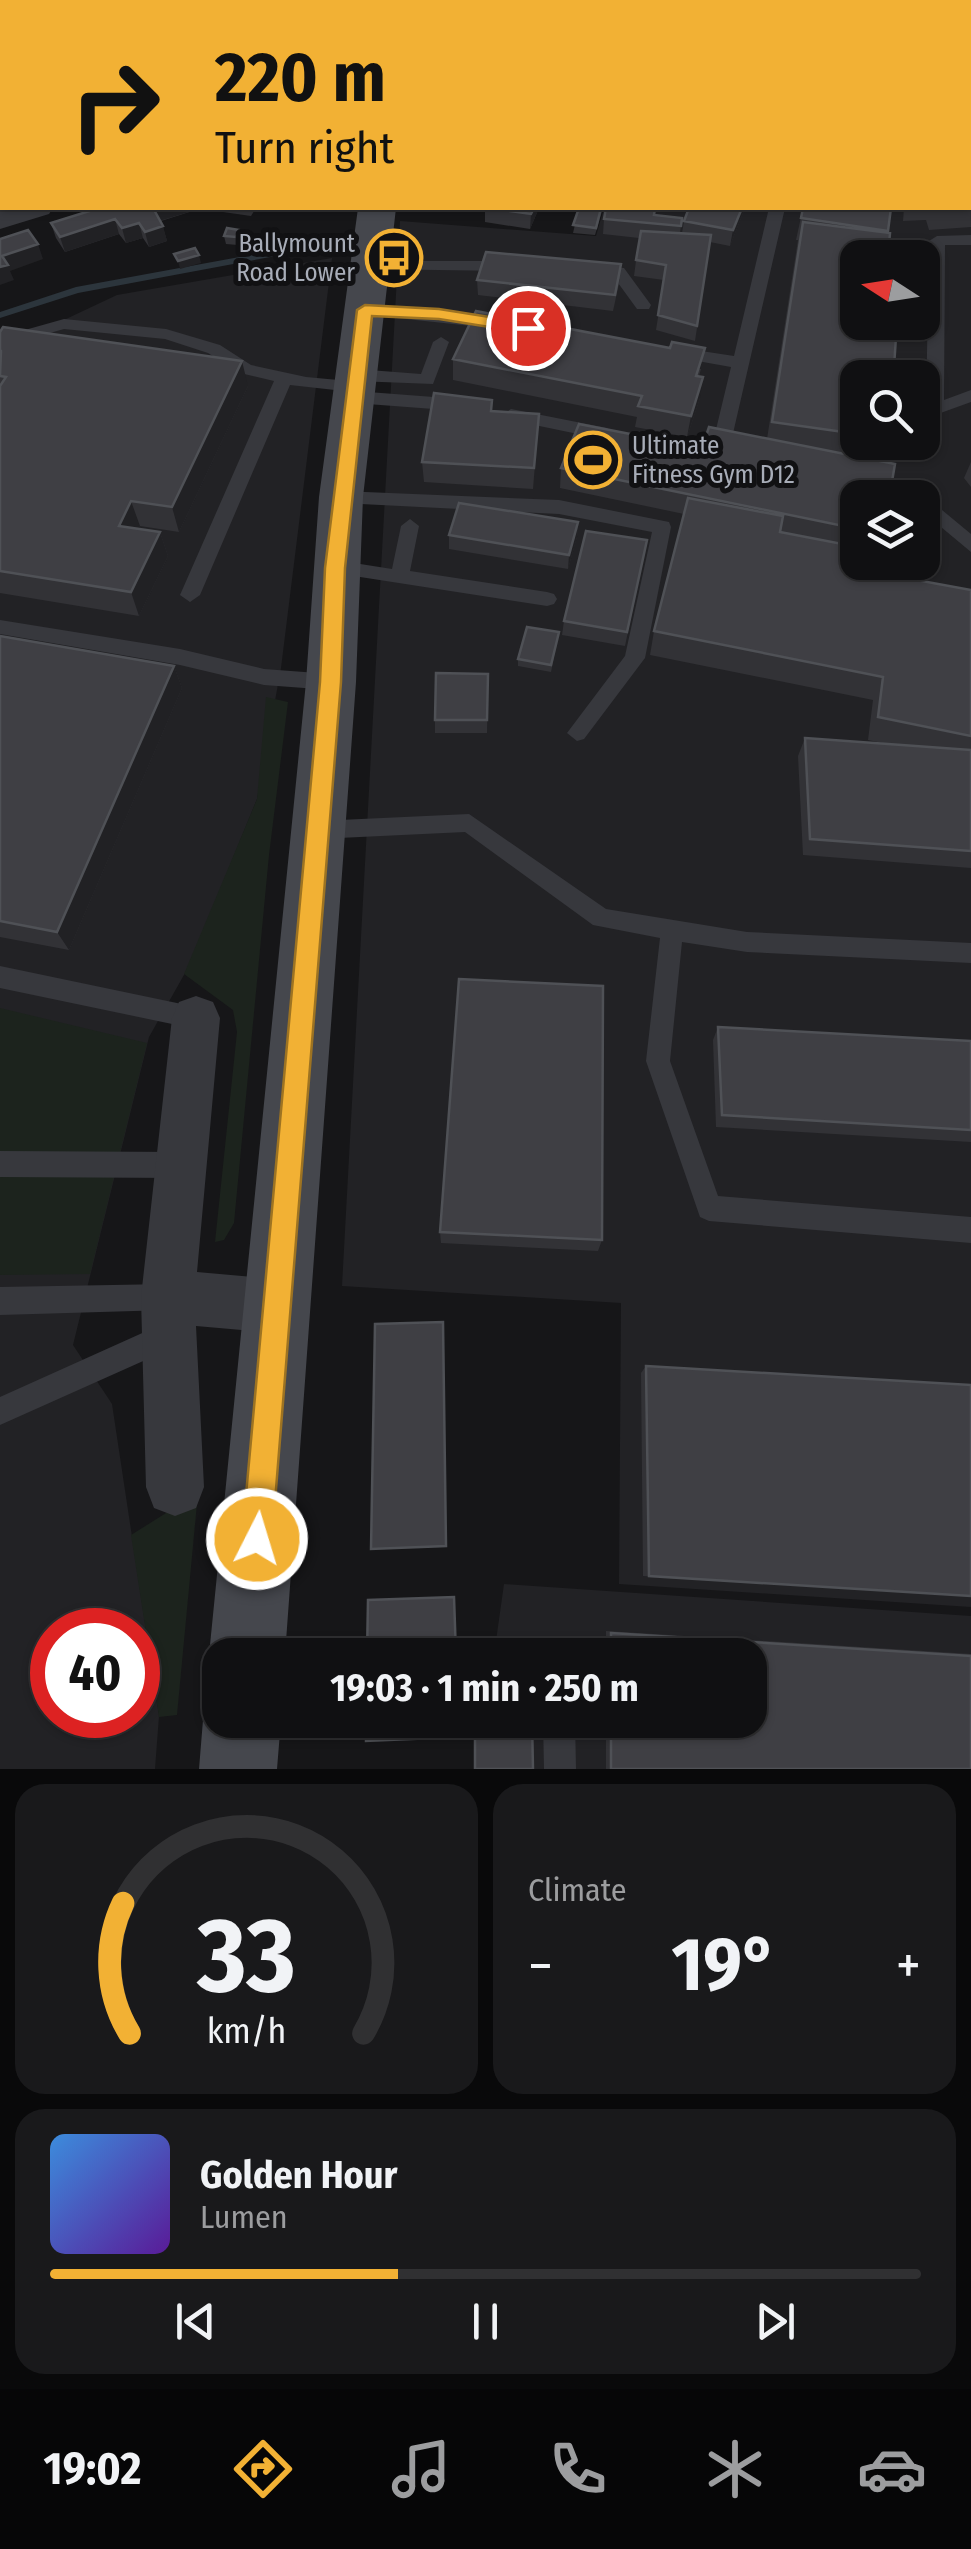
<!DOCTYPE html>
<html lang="en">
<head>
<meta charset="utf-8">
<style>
	:root { --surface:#101012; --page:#19191b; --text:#f1f3f6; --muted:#9c9d9f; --line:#303032; --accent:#f2b134 }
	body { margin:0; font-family:"Fira Sans Condensed",sans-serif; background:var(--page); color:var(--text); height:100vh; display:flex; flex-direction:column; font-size:38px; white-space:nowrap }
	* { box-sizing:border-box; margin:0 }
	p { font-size:32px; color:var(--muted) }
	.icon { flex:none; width:55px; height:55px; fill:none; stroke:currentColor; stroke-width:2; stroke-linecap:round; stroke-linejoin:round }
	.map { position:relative; height:1769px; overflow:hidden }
	.details { display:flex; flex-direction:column; gap:15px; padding:15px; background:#09090a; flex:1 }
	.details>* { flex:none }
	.hud { position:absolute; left:0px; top:0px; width:972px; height:210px; box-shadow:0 2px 8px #0004,0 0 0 2px var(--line); background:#f2b134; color:#111; overflow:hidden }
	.needle { width:65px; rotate:282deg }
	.tools { position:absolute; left:840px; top:240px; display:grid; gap:20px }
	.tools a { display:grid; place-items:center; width:100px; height:100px; border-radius:20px; background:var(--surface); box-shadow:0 2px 8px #0004,0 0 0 2px var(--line); font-size:50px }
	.speed { position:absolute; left:30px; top:1608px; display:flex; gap:20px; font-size:50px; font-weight:700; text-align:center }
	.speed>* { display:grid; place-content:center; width:130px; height:130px; border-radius:50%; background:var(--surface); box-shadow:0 2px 8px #0004,0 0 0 2px var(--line); line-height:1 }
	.speed .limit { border:15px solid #d22; background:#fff; color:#111 }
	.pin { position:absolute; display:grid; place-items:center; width:85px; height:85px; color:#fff; margin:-42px; border:5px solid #fff; border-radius:50%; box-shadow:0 2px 10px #0007 }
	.me { position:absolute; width:110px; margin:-55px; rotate:5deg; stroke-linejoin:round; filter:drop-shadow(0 0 8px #0008) }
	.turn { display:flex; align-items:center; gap:35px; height:210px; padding:0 50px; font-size:45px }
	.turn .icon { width:130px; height:130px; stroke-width:2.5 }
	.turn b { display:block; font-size:70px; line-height:85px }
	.big { font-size:75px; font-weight:700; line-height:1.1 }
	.details .card { flex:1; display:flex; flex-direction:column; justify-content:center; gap:15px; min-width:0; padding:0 35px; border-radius:30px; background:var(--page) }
	.details .dial { align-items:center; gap:0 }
	.dial svg { height:260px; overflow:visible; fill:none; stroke:var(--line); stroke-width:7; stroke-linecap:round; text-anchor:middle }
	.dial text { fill:var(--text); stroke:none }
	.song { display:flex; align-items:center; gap:30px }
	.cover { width:120px; height:120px; border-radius:15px; background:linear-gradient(135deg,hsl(210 70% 55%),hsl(270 70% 35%)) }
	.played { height:10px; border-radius:5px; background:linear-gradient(90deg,var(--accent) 40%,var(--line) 40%) }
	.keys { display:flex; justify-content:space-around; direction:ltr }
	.heat { display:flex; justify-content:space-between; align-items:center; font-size:55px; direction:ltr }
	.details .tiles { flex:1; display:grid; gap:15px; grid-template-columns:1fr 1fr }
	.card:last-child { grid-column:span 2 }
	.trip { position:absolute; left:202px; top:1638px; width:565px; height:100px; border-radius:30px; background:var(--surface); box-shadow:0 2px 8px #0004,0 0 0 2px var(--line); font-weight:700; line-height:100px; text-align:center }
	.menu { display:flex; height:160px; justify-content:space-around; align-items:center; background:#060607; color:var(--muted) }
	.menu .icon { width:70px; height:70px }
	.menu .active { color:var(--accent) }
	.menu b { font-size:45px; color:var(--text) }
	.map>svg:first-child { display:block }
</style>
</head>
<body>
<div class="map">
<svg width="971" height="1769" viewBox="0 0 971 1769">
	<rect width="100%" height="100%" fill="#161618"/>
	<path fill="#222225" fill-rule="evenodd" d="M900,0h71v1607l-352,-23 2,-281 -279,-17 58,-1065 196,15 8,-28h366v-206zM858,258h64v64h-64zM858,378h64v64h-64zM858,498h64v64h-64z
		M332,258l-51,410 -24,131 -68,167 -40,71 -76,308 39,59 47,312 -4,53h-155v-1419l117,-55zM52,1630h86v85h-86z
		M504,1584l467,32v153h-495l8,-49h266v-65h-256z"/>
	<path fill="#1c231d" d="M266,697l22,5 -19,153 -35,368 -10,17 -9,2 22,-210 -4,-22 -49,-36 73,-175z
		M0,1008l147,35 -57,231 -90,1z
		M198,1493l-21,222 -18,2 -28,-182z"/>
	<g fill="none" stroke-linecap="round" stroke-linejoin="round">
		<path fill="#2c353c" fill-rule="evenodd" d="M294,247l5,3 -2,2 -219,41 -78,25v-6l76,-25z"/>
		<path fill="#37383d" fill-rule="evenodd" d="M769,208h16l-54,234 -9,6 -9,-6 18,-75 -56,-10 -8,-5 8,-5 59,9z
			M971,235v10h-26l-1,155 27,-10v12l-36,13 -9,-6 3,-168 8,-5z
			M370,261h142l8,5 -8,5 -148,-2 -2,-3z
			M594,265l30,3 27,37 -2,4h-12l-24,-33 -25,-3v-6z
			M365,305l135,14 8,5 -8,5 -141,-15 -2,-4z
			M64,319l102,10 54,16 31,20 55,12 54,5 3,4 -8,5 105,8 9,6 -9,6 -106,-8 -9,-6 8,-5 -63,-7 -90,210 -10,7 -10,-7 94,-214 -34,-8 -32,-20 -43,-14 -101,-10 -64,18v-10z
			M441,337l8,5 -16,42 -77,-3 -8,-6 8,-6 65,5 12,-32z
			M511,409l96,19 9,6 -9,6 -102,-21 -3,-4z
			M341,491l218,9 110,22 2,5 -26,131 -61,81 -7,2 -10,-8 58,-77 27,-124 -93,-18 -218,-11 -9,-6z
			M942,510l29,24v18l-36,-30v-10z
			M410,519l9,7 -9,45 137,21 7,2 3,5 -3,5 -7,2 -219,-34v-10l7,-2 57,9 9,-43z
			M0,620l180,29 84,20 67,5 10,8 -10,8 -67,-5 -84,-20 -180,-31z
			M469,814l137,95 141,23 224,11v20l-224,-11 -65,-10 -12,119 48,135 253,21v26l-262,-22 -9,-4 -54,-156 14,-123 -67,-13 -128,-93 -147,7 -8,-2 -3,-7 3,-7 8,-2z
			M0,966l196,41 8,3 4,8 -4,8 -8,3 -196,-41z
			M0,1151l181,1 9,4 4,9 -4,9 -9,4 -181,-1z
			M168,1284l10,3 3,10 -3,10 -10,3 -168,5v-28z
			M169,1321l10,4 4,10 -4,10 -179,80v-28z
			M543,1720h32l1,49h-32z"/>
		<path fill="#37383d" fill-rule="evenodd" d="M0,103h2v16h-2z
			M8,208h45l-4,6 -49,15v-19z
			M196,996l17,6 7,16 -23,254 80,7 19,8 8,19 -8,19 -19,8 -81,-7 8,161 -8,21 -21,8 -21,-8 -8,-21 -5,-190 31,-279 7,-16z"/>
		<path fill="#45474d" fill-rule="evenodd" d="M358,208h38l-33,289 -7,185 -71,973h-65v26l-11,-26 97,-973 13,-185z
			M220,1691v29h61l-4,49h-78l4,-49 12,-27z"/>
	</g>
	<path fill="#323236" d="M970,31l1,196 -42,3 -3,-10 -23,1 1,-13h66z
		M0,45h2v35l-2,-1z
		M99,208h103l-41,13 6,20 -18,6 -6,-9 -17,5 -7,-9 -54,18 -9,-14 -5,-15z
		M216,208h40l-5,8 -35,-5z
		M271,208h24l-2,3z
		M485,208h54l-9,21 -45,-7z
		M579,208h24l-8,27 -22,-2z
		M745,208l-15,38 -20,-4 -15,99 -39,-11 8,-50 -30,-4 5,-38 -36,-4 1,-15 50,-4 28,3 -2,15h2l2,-12z
		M803,208l84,24 -29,26 36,109 -4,11h-32v64h12l-5,16 25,35 -2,5h-30v39l-4,9 46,31 71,13v278l-168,-13 -5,-99 7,-18 87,7 -24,-5 5,-40 -223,-45 4,-24 30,-117 -124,-26 1,-20 206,-29 31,-199h-2z
		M224,236l17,2 -3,7 -12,-1z
		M620,279l-7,32 -135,-16 -1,-15z
		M0,332l248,54 -69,146 -39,-6 -2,3 22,3 8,24 -29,60 -139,-23z
		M453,359l248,10 -2,7 1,22 -13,39 -52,-10 2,-10 -184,-37z
		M492,411l47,3 -6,75 -109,-7 -2,-20z
		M971,462v25l-7,-9z
		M578,522l-1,15 -9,32 -119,-20v-14z
		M644,555l-19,91 -63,-11 2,-14z
		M559,632l-8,40 -33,-6v-7z
		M0,636l174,30 8,22 -113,262 -69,-13z
		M488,674l-1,59h-52v-13z
		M718,1027l253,14v101l-255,-15 -3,-87z
		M440,1232l162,8 -4,11 -157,-8z
		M646,1366l325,230 -328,-20 -2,-203z
		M606,1631l365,23v115h-365v-49h144v-65h-144z
		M529,1645l1,2 -56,8v-9z"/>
	<path fill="#212124" d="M475,0h23l-2,2h-24z
		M152,208h50l-46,14z
		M534,208h5l-9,21 1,-15z
		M742,208h3l-15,38 3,-16z
		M115,219l4,15 -54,18 -5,-15z
		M139,223l4,15 -17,5 -4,-15z
		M163,226l4,15 -18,6 -4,-15z
		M38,244l5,15 -33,12 4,9 -14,5v-18l2,-11z
		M199,255l2,8 -21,6 -2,-8z
		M242,361l6,25 -69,146 -7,-25z
		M703,377l-3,21 -13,39 4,-21z
		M131,501l9,25 -12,24 -9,-24z
		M578,522l-1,15 -9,32 1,-14z
		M160,532l8,24 -29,60 -8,-24z
		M174,666l8,22 -113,262 -12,-18z"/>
	<path fill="#3f3f44" stroke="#4f5156" stroke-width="2.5" d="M224,0h80l3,2h-80z
		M408,0h67l-3,2h-67z
		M631,0h50l-2,2h-50z
		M970,31h1l-1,171z
		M0,45h2v20h-2z
		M99,208h54l10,18 -18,6 -6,-9 -17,5 -7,-9 -55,18 -9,-14z
		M490,208h44l-3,6z
		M579,208h22l-5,20 -23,-3z
		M606,208h49l-1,7 28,3 -1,8 -77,-7z
		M689,208h53l-9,22 -49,-9z
		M803,208h88l-3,23 -87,-13z
		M803,222l87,11 -2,25h-30v64h39l-3,45 -16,-2 -1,13h-19v56l-86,-12z
		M227,228l12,2 -3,7 -12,-1z
		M28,230l10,14 -36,12 6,9 -8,2v-28z
		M641,231l70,4 -14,91 -39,-11 8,-50 -30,-5z
		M195,248l4,7 -21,6 -4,-7z
		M486,252l135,12 -6,31 -138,-15z
		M476,311l194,37 2,-6 33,6 -9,28 7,1 -12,39 -53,-10 4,-10 -189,-37z
		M3,327l239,34 -70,146 -41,-6 -12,25 41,6 -29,60 -131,-21v-185l6,-9 -6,-1 1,-25 -1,-1v-18z
		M434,393l58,7 -1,11 48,3 -5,54 -112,-6z
		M579,424l123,24 7,-21 186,37 -5,29 -22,-4 -1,9h-9v31l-297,-61z
		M688,498l95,18 -3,16 78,15v15h44l-2,15 71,13v146l-93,-19 5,-40 -229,-46z
		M459,503l119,19 -9,33 -120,-20z
		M586,531l61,9 -20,92 -63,-11z
		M527,627l32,5 -8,33 -33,-6z
		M0,636l174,30 -117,266 -57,-11z
		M436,673l52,1 -1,46h-52z
		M805,738l166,12v101l-161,-12z
		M459,979l144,7 -1,254 -162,-8z
		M718,1027l253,14v89l-249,-15z
		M443,1322l3,224 -75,3 4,-225z
		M646,1366l325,19v211l-322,-20z
		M454,1597l2,58h-89l1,-55z
		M611,1633l360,23v113h-360v-49h139v-65h-139z
		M474,1647h56v8h-56z
		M366,1720h91l1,17 -92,4z
		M475,1720h57l1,49h-58z"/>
	<path fill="#f2b134" stroke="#9d7322" stroke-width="2.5" d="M365,305l74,4 89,14 9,5 -9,5 -89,-14 -67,-3 -27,252 -4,114 -69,857 -4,10 -11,5 -11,-5 -4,-10 78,-857 5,-114 32,-258z"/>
	<defs>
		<g id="bus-ring" transform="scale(2.875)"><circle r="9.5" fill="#111113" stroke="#f2b134" stroke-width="1.5"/><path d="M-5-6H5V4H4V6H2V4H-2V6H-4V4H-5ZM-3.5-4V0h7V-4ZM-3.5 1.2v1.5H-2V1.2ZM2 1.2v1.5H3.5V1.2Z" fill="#f2b134"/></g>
		<g id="stadium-ring" transform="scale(2.875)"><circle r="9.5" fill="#111113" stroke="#f2b134" stroke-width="1.5"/><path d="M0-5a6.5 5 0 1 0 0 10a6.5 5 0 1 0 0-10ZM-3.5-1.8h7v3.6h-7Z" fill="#f2b134"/></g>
	</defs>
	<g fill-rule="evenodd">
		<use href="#bus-ring" x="394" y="258"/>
		<use href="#stadium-ring" x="593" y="460"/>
	</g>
	<g text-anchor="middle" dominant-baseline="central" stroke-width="10" stroke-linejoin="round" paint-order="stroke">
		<g font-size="25" fill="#a8adb8" stroke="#111113" text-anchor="end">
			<text x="355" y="244">Ballymount<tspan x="355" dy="29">Road Lower</tspan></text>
			<text x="632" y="446" text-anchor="start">Ultimate<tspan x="632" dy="29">Fitness Gym D12</tspan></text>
		</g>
	</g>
</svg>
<div class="tools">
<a><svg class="needle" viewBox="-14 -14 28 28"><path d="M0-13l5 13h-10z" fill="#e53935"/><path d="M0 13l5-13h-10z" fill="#9c9d9f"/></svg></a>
<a><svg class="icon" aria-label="search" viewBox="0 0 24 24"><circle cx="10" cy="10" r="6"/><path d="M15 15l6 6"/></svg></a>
<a><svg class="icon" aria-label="layers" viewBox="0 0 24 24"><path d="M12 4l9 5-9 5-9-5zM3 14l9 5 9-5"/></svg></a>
</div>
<div class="speed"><div class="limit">40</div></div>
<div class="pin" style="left:528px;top:328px;background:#d93025"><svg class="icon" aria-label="arrive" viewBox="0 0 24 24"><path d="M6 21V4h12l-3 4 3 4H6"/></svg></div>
<svg class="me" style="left:257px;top:1539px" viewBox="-20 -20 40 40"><circle r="17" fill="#f2b134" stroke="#fff" stroke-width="3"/><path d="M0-11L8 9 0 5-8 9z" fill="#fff"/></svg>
<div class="trip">19:03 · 1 min · 250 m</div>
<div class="hud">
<div class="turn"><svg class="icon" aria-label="right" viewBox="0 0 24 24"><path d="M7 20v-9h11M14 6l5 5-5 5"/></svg><div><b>220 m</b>Turn right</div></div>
</div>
</div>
<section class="details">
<div class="tiles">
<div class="card dial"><svg viewBox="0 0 100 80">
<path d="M14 69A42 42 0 1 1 86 69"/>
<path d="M14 69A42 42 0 0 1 12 29" stroke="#f2b134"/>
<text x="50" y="56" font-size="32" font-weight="700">33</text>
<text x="50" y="72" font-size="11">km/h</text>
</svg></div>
<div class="card"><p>Climate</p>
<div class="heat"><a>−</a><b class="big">19°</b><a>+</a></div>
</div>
<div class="card">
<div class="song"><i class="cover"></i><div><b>Golden Hour</b><p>Lumen</p></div></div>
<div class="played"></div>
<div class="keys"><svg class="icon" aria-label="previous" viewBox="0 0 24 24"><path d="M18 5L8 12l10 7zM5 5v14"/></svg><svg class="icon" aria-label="pause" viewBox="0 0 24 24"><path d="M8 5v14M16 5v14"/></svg><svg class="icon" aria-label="next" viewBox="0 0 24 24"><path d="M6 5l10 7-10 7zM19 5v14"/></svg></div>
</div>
</div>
</section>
<nav class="menu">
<b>19:02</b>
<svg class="icon active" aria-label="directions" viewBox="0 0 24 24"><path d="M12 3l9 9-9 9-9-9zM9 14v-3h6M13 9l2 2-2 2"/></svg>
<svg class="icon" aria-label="music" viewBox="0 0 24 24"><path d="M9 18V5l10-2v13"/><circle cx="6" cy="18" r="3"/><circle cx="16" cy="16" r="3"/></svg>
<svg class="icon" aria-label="phone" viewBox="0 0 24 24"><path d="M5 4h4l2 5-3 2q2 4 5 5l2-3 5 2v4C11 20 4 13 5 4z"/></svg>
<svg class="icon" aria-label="climate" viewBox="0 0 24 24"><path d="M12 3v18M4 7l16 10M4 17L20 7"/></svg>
<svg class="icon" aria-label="car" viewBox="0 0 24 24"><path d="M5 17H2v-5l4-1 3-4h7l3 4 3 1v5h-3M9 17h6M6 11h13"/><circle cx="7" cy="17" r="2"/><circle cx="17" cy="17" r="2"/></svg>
</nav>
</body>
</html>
